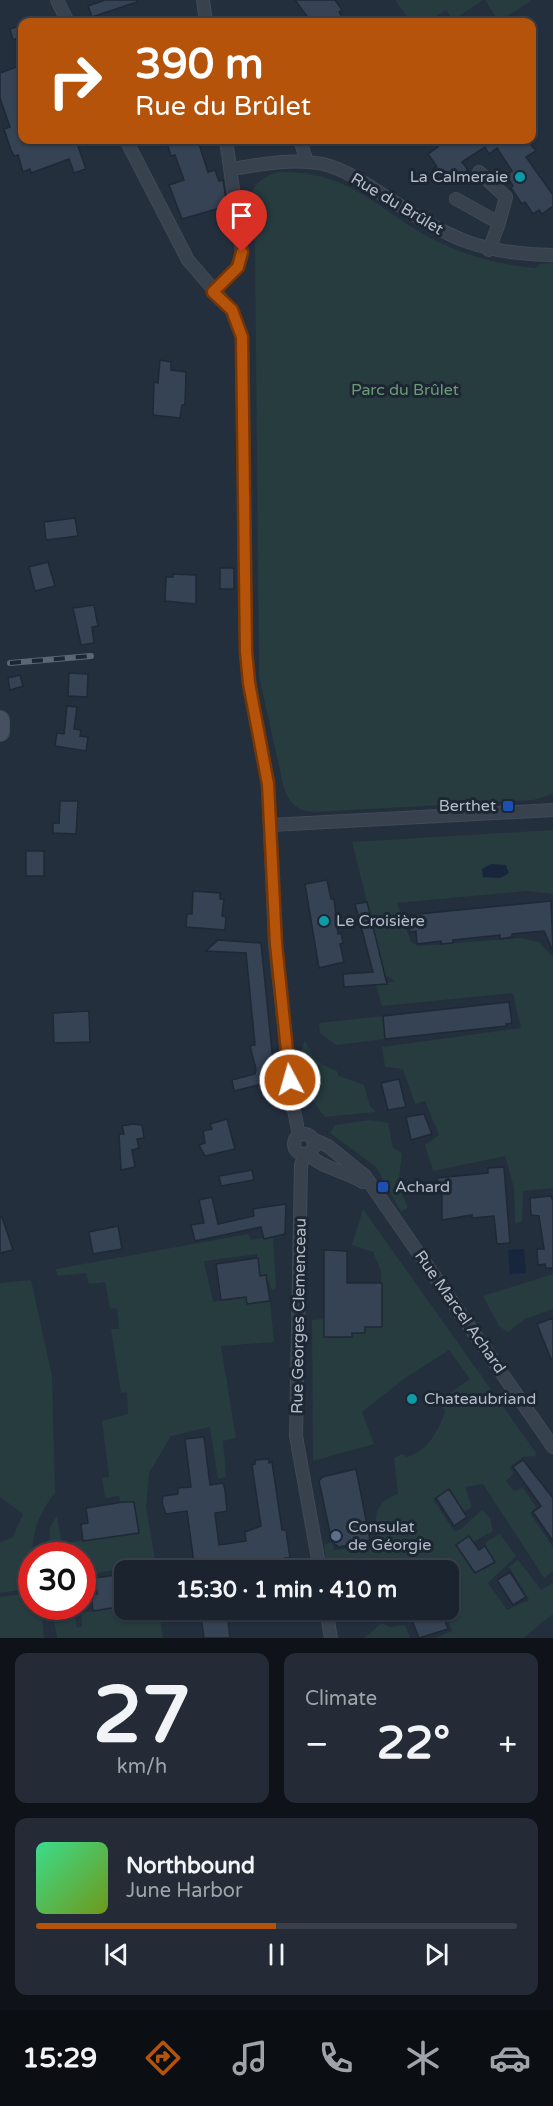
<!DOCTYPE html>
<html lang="en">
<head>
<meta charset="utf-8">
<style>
	:root { --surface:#1b232e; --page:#242b36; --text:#f1f3f6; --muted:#a0a4aa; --line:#39404a; --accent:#b45309 }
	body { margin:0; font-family:"Varela Round",sans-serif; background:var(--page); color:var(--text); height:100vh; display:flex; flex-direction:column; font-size:22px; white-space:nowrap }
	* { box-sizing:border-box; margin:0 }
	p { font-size:20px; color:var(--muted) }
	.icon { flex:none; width:33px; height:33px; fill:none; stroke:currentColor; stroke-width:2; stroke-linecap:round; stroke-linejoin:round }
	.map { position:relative; height:1638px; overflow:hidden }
	.details { display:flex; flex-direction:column; gap:15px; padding:15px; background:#0f1319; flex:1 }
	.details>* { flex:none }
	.top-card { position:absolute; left:18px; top:18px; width:518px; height:126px; border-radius:12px; box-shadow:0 2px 4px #0004,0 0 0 2px var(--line); background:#b45309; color:#fff; overflow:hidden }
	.speed { position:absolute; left:18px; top:1542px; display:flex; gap:12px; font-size:30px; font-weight:700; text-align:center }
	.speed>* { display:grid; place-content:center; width:78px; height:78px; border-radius:50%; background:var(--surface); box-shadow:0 2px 4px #0004,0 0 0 2px var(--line); line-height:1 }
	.speed .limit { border:9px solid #d22; background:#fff; color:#111 }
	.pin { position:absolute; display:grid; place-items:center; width:51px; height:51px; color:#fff; margin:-62px -26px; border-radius:50% 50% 50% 0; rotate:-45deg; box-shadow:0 0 6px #0007 }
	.pin .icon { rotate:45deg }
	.me { position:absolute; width:66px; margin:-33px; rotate:354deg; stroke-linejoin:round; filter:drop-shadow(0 0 4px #0008) }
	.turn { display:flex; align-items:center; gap:21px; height:126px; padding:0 18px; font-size:27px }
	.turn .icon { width:78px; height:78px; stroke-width:2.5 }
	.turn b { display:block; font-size:42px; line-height:51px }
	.big { font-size:45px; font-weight:700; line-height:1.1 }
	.details .card { flex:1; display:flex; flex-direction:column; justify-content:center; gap:9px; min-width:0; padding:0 21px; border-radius:12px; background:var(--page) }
	.details .dial { align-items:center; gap:0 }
	.dial b { font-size:78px; line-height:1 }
	.song { display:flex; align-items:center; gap:18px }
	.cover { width:72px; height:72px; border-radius:9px; background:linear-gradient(135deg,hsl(150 70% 55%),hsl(80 70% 35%)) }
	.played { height:6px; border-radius:3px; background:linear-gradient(90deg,var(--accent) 50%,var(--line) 50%) }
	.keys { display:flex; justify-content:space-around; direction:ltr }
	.heat { display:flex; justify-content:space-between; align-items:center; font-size:33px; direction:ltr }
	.details .tiles { flex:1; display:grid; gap:15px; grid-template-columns:1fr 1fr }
	.card:last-child { grid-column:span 2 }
	.trip { position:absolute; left:114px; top:1560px; width:345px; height:60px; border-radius:12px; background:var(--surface); box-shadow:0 2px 4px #0004,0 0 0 2px var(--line); font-weight:700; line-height:60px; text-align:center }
	.dock { display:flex; height:96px; justify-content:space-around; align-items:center; background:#0b0e12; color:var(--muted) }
	.dock .icon { width:42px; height:42px }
	.dock .current { color:var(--accent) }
	.dock b { font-size:27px; color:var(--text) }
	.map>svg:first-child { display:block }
</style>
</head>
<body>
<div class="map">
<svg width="553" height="1638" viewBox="0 0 553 1638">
	<rect width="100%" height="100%" fill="#242f3e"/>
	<path fill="#263c3f" d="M395,0h88l-30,20 -7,-10 -19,12h-16z
		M485,0h45v1l-31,21z
		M278,172c63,-2 91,28 140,59 35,21 77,34 117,37l5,-4 13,-1v531l-20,6 -219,12c-17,-1 -24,-8 -30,-24l-25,-112 -4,-433c-5,-32 -16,-59 23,-71z
		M553,830v64l-26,-3 -130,12 14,39 7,4 103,-8 18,4 14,15v231l-30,3 -1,31 -7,1 -1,-35 -9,-32 -72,15 -8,-26 14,-10 -14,-34 -10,3 -12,-35 -18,-2 -3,-20 139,-19 -8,-35 -131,13 -6,-21 19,-4 -10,-6 -33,-133z
		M383,1016l2,23 -49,6 -16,-12 -1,-10z
		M305,1040c7,18 14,24 32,31l2,5 25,9 6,21 6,6 -51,5c-17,-22 -33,-49 -20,-77z
		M370,1120l18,3 5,25 9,5 -4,33 10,21 -7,5 -25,-45 -46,-34 5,-8z
		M363,1209l173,244 -1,3 -12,1 -13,10 4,6 -8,8 8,10 9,-3 13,19 -6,6 23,34v24l-9,7 -61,-94 -18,3 7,20 -8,5 -15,-22 -16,9 21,32 7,-2 21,-19 8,8 3,13 -20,11 -4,-5 15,33 11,-8 -10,-16 1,-4 14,-8 16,22 -28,27 19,27 22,-10 -20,-33 9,-7 23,30 12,-7v31l-30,24h-88l17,-7 -7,-21h3v-40h-22l-7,-5 -12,5h-35l3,-10 -48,7 -3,-22 8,-3 2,8 46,-5c-5,-25 -10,-41 18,-51l-4,-36 8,-4 5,3c21,-6 31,-26 38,-45l-6,-11 31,-22 -21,-29 -45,29 -42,33 12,32 -61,17 -1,-141 12,-1v18h27l1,-4h13v-6h17l-1,-56 -8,-19 -21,-7z
		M248,1234l3,6 22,-4 3,52 -4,2 -6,-14h-6l-3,-22 -53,7 9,41 33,-5 1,7 23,-3 4,41 -53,4 15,92 -13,3 3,36 -8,2 -8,-52 -39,9 -22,37 -3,33 10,59 -3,5h-24l-1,-2 -44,7 2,19 -3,1 -1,-39 -9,-1 -1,-13 66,-9 -4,-31 -14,1 -1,-7 -14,2 -3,-20 7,-1 -7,-56 26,-7 -1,-22 -6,1 -10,-64h8l-2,-21 -7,1 -5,-27 -16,2 -3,-11 -29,3 -1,-7z
		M553,1274v35l-28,10 -17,13 -9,-6 -16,-30z
		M31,1280l21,96 3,117c-26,32 -23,57 -24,95l-31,5v-51l12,-4 11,-24 -23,-17v-214z
		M57,1516l7,39h-15l1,-28z
		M31,1593l1,13 9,1 3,31h-44v-41z
		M124,1606v4h35l4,28h-106l-5,-31h21l4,21 5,-2 -1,-13z
		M382,1623l8,4 15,-2 5,13h-46z"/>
	<path fill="#17263c" d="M491,864l15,1 3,8 -9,5 -17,-1 -1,-8z
		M524,1249l2,24 -16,1 -2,-24z"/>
	<path fill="#364354" stroke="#1f2835" stroke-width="1.5" d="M105,0h32v2l-45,15 -4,-11z
		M295,0h40l7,10 -3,2 4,6 -6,4h-20l-3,-4 -3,2 -5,-5z
		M22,25v11l-9,4 -3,-11z
		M22,65v75h54l10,29 -12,4 -5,-14 -38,14 -1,-4 -7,3 -5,-17 -4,1 -3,-6 -7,-21 6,-2 -10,-29v-25z
		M166,140l32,1 10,31 7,-2 4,11 4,-1 4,26 -45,13 -13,-34 15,-5 -9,-25 -4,1z
		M442,140h85l9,11 -10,6 27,38v11l-11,8 -3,-4 -6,4 -8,-12 -3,2 -11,-16 2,-2 -7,-11 6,-4 -15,-23 -8,6 -4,-7 -23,15 6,8 -19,14 -6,-8 -4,2 -6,-9 4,-2 -9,-13 10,-7 -3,-3z
		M160,360l11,2v8l15,2 -1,33h-3l-2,13 -27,-3 1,-33 4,1z
		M75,518l3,18 -32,4 -2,-18z
		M48,562l7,24 -20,5 -6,-24z
		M220,568h14v21h-14z
		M173,574l23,1v29l-31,-3 1,-24h7z
		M94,605l4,21 -6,1 2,16 -13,2 -8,-37z
		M69,673l19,1 -1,23 -19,-1z
		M20,675l3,11 -13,4 -2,-12z
		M67,706l10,1 -3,22 7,1 -1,6 8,1 -2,14 -31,-5 2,-13 7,1z
		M60,801h18l-2,33 -23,-1v-10h6z
		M26,851h18v25h-18z
		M327,880l4,19h3l4,35 3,-1 2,10 -3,1 4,18 -25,6 -14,-84z
		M193,891l27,2v6h4l-2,17 4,1 -1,13 -39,-3 1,-13h5z
		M551,901l2,50 -9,-20 -32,3v3l-12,2v-4l-47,5v3l-12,1v-3l-24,3 -1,-13 -6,1 -2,-17z
		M367,902l20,82 -43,3 -1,-13 30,-2 -18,-68z
		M218,940l43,3 1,10 13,128 -41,10 -2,-11 23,-6 1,-5 -6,-23 5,-1 -9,-92 -40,-2z
		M509,1002l3,21 -6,1 1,2 -122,13 -2,-23z
		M89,1011l1,31 -36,1 -1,-30z
		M399,1079l7,28 -18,3 -7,-27z
		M424,1114l8,20 -21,6 -5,-23z
		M227,1119l8,30 -30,7 -6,-11 6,-2 -2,-12 9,-2 -2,-5z
		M133,1124l9,1 2,13 -7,1 2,9 -7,2 3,17 -14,3 -2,-36h5l-2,-8z
		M504,1167l6,76 -13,1 -3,-28 -22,2v-3l-30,5v-27h-3l-2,-15 51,-5v-5z
		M252,1170l2,10 -33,6 -2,-10z
		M551,1196l2,5v67h-7l-1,-4 -7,1 -1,-16h7l-5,-33 -8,-1 -1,-17z
		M212,1197l6,27 36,-8 -1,-7 33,-5 -1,30 -21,5 -3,-12 -66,14 -4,-16 13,-2 -5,-23z
		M0,1217h2l11,33 -13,3z
		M118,1226l4,23 -29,5 -4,-22z
		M324,1250l23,1v32h35v44h-17v6h-13v4h-28z
		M258,1258l2,18 6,-1 4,26 -23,3 -1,-7 -25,3 -5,-36z
		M553,1318v40l-2,1 -14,-35z
		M204,1437l6,48 13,-2 2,7 2,21 -12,2 4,32 27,-4 -1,-9 16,-6 -9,-61 3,-1v-4l14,-1v4l3,-1 10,68h4l4,28h-5l2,12h-92l-8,-59 -21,3 -4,-11 1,-7 15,-2v-6l13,-1 -6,-48z
		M523,1460l30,38v43l-20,-29 8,-6 -28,-39z
		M356,1469l14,71 -31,7 -7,-5 -13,-61 3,-4z
		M449,1489l18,28 -13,9 -18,-28z
		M123,1502h11l5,31 -56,8 -2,-17 7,-1 -2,-15z
		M469,1536l10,14 6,-4 10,16 -20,11 -19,-28z
		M510,1572l16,25 -13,8 -16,-25z
		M124,1574v32l-31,5 -2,-16 6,-1 -2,-16z
		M200,1610h27l3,28h-26z
		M408,1610h33l7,19 -29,9z"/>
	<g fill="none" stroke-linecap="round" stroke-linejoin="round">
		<g stroke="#414a57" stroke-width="14">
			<path id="minor" d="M57,0l11,22
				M203,0l3,22
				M126,140l62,120 44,51 10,26 4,314 3,32 19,101 7,160 17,156 7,35
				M300,140l7,22
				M232,169c31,-5 60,-11 91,-5 25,6 47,23 68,36 60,39 89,54 162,55
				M479,172l27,25 -7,26
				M456,199l43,24 -10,27
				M213,292l25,-25 4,-15 -16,-112
				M270,825l283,-15
				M294 1144a10 10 0 1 1 20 0a10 10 0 1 1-20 0Z
				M312,1139l16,7 37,30 188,271
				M308,1153c10,14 38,18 55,29
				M305,1154l-4,11 -5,271 24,134
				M326,1610l5,28"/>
		</g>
		<g stroke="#414a57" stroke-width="20">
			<path id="secondary" d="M0,720v12"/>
		</g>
		<use href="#minor" stroke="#38414e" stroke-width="12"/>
		<use href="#secondary" stroke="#465061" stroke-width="18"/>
		<g stroke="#5a6575" stroke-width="6">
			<path id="rail" d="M10,663l81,-7"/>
		</g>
		<use href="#rail" stroke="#1d2633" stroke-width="4" stroke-dasharray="11" stroke-linecap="butt"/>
	</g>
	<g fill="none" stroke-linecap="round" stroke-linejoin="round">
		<g stroke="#753606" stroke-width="15">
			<path id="route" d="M242,252l-4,15 -25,25 19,18 10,27 4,314 3,32 19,101 8,160 14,136"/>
		</g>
		<use href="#route" stroke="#b45309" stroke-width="10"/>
	</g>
	<g fill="#0f9aa8" stroke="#1d2633" stroke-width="2">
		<circle cx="520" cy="177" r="6"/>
		<circle cx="324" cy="921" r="6"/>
		<circle cx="412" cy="1399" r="6"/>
	</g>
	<g fill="#1a4fb4" stroke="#1d2633" stroke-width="2">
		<rect x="502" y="800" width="12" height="12" rx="3"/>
		<rect x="377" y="1181" width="12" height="12" rx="3"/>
	</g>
	<circle fill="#5c6f8a" stroke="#1d2633" stroke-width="2" cx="336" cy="1536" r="6"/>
	<g text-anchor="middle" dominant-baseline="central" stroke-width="6" stroke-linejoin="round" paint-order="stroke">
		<g font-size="16" fill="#b4bcc9" stroke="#1d2633" text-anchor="start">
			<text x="508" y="177" text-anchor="end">La Calmeraie</text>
			<text x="496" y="806" text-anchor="end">Berthet</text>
			<text x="336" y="921">Le Croisière</text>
			<text x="395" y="1187">Achard</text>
			<text x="424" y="1399">Chateaubriand</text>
			<text x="348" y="1527">Consulat<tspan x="348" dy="18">de Géorgie</tspan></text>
		</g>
		<g font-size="16" fill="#b4bcc9" stroke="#1d2633">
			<text transform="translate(397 204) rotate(31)">Rue du Brûlet</text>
			<text transform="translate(460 1312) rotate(55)">Rue Marcel Achard</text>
			<text transform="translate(299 1316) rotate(-89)">Rue Georges Clemenceau</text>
		</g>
		<g font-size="16" fill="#6b9a76" stroke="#1d2633">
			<text x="405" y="390">Parc du Brûlet</text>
		</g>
	</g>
</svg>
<div class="speed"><div class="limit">30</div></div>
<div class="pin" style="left:242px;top:252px;background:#d93025"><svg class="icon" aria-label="arrive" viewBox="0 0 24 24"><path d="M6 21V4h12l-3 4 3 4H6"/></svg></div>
<svg class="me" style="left:290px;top:1080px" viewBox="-20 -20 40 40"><circle r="17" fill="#b45309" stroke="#fff" stroke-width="3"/><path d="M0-11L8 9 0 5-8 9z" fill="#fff"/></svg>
<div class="trip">15:30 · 1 min · 410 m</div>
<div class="top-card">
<div class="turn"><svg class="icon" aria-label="right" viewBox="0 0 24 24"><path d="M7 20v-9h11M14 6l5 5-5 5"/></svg><div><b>390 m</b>Rue du Brûlet</div></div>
</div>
</div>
<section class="details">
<div class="tiles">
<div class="card dial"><b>27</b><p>km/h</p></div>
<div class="card"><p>Climate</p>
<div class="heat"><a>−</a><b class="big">22°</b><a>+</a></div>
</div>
<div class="card">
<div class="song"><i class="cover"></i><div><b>Northbound</b><p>June Harbor</p></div></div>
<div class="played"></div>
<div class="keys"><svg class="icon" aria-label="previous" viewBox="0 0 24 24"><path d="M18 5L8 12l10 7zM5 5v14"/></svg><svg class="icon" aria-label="pause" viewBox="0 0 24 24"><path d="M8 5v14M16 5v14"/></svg><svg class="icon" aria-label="next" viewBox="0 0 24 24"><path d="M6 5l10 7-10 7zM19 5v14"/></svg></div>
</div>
</div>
</section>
<nav class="dock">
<b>15:29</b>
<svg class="icon current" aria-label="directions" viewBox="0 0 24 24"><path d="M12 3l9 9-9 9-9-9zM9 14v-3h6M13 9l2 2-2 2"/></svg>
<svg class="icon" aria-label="music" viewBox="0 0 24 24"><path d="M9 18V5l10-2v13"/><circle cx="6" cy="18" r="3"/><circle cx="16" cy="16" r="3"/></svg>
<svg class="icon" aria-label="phone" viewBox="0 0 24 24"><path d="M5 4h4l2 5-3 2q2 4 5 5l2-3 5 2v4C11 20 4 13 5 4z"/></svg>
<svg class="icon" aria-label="climate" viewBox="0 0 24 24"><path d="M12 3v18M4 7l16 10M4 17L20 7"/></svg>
<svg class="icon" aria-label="car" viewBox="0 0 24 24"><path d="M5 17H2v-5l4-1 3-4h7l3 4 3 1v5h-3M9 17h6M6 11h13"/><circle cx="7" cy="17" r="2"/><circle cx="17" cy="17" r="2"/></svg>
</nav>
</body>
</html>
